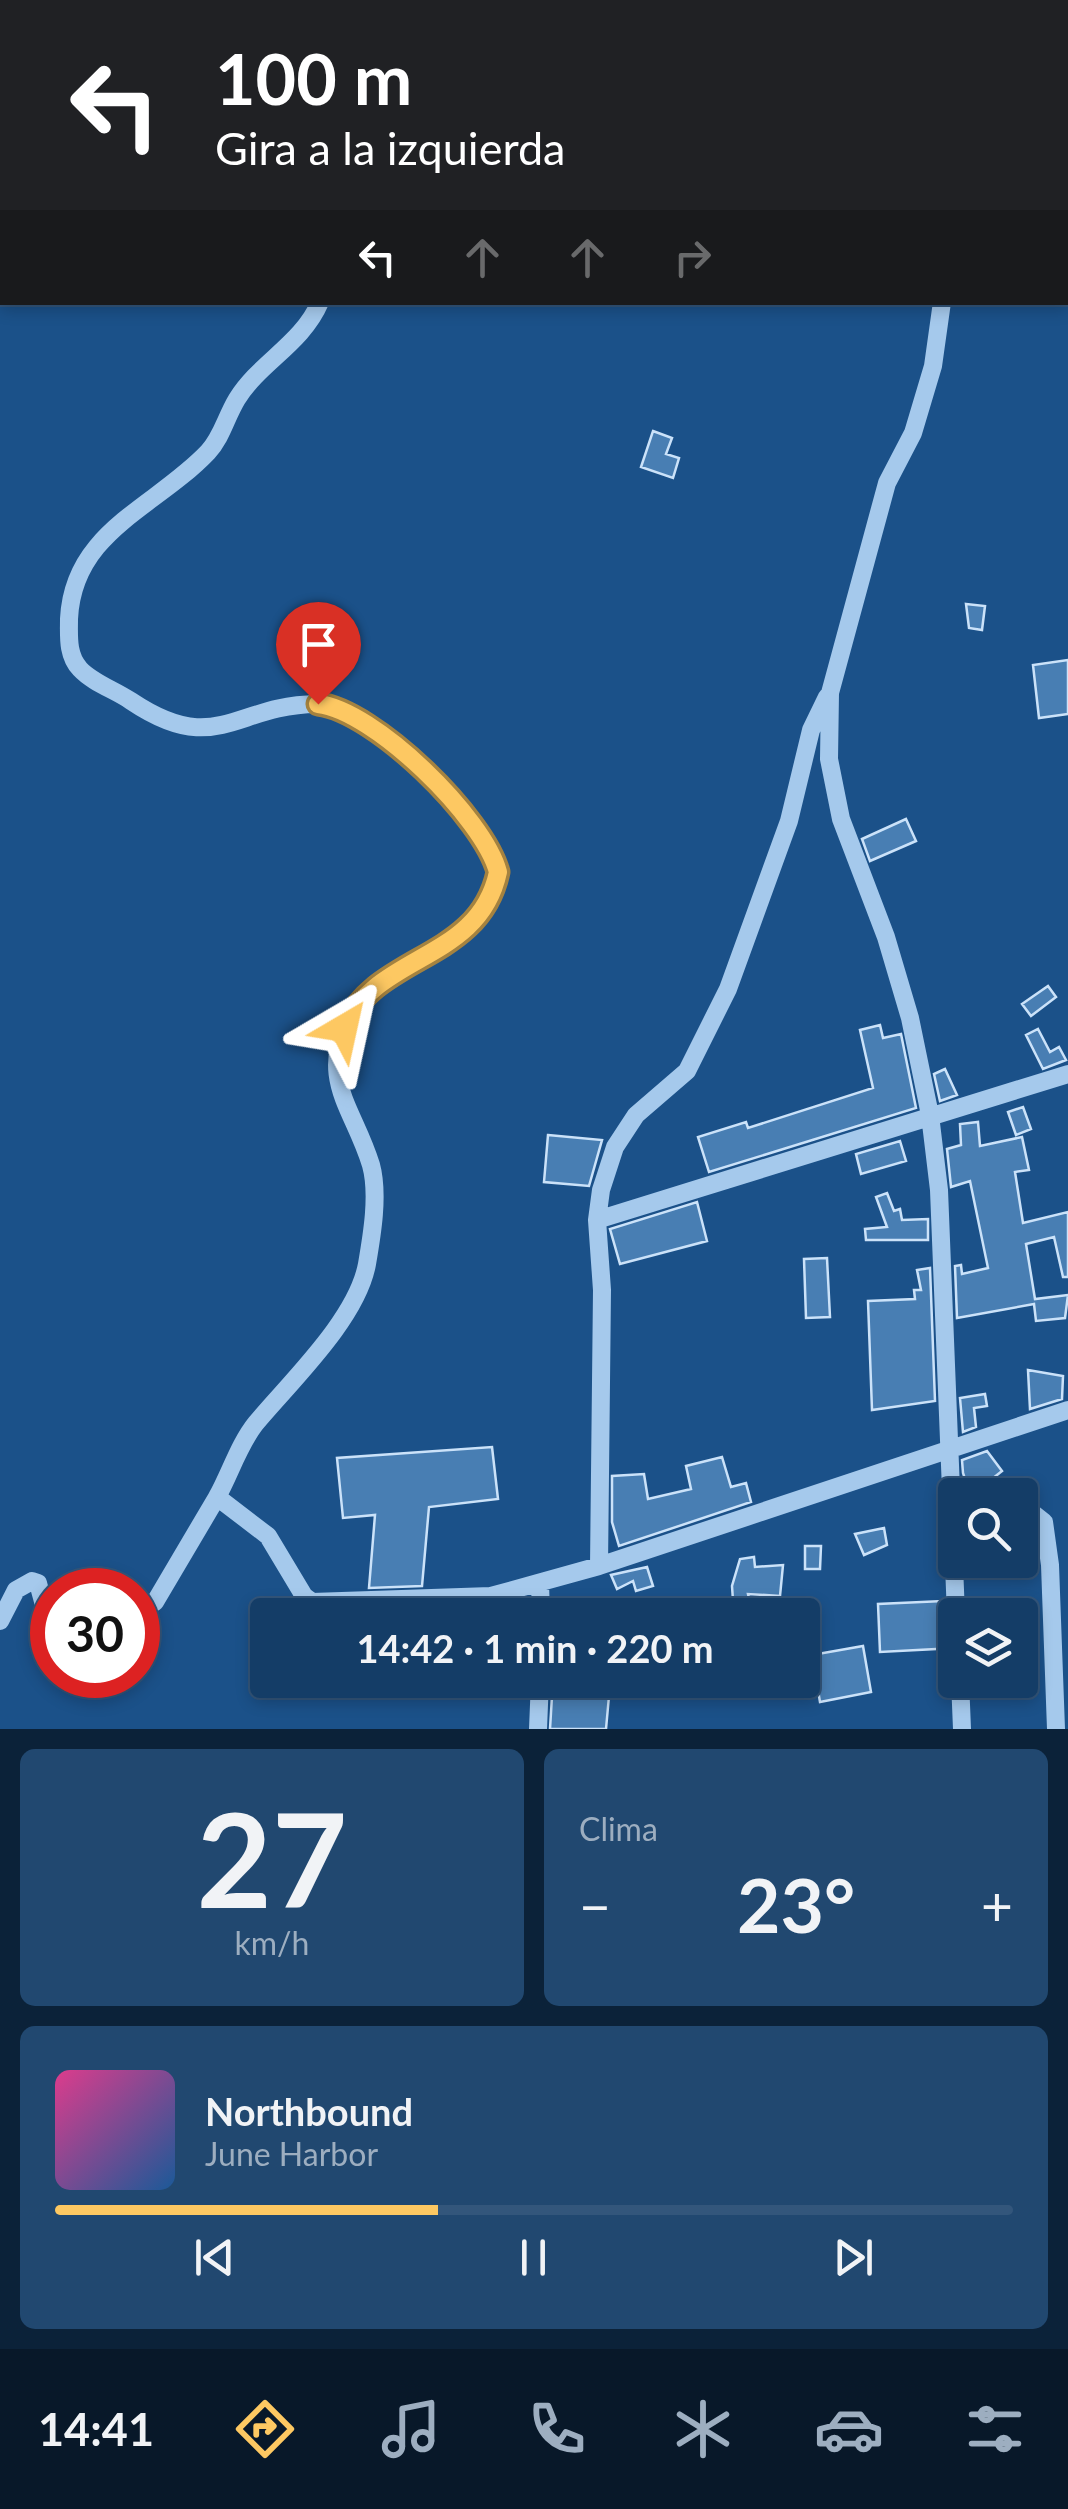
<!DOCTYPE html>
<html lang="es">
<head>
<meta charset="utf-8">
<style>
	:root { --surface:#143d67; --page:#214870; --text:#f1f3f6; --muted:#9daec0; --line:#33567b; --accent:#fdc862 }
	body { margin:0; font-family:Lato,sans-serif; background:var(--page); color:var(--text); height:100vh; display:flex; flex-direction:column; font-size:38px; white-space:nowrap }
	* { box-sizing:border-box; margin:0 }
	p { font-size:32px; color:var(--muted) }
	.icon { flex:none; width:55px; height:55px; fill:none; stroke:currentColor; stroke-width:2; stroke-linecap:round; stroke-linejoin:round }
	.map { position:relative; height:1729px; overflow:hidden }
	.sheet { display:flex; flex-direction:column; gap:20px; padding:20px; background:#0b2239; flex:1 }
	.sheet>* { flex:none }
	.guide { position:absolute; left:0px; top:0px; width:1070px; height:305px; box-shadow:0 5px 15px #0003,0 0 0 2px var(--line); background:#202124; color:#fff; overflow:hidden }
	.tools { position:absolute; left:938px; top:1478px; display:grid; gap:20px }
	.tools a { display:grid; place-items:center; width:100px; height:100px; border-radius:10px; background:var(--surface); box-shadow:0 5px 15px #0003,0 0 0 2px var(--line); font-size:50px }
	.speed { position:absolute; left:30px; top:1568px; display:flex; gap:20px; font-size:50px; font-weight:700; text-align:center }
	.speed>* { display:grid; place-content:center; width:130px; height:130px; border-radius:50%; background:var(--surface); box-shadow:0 5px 15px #0003,0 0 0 2px var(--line); line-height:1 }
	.speed .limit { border:15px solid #d22; background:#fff; color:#111 }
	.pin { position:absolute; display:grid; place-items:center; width:85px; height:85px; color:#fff; margin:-102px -42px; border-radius:50% 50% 50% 0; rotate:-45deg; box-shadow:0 0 10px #0007 }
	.pin .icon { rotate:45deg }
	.me { position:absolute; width:110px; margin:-55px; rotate:36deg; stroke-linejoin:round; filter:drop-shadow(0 0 8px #0008) }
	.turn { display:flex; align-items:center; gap:35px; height:210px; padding:0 50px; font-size:45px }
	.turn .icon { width:130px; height:130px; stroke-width:2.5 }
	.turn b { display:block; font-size:70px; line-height:85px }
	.lanes { display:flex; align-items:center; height:95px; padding:0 50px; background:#0003; justify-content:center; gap:50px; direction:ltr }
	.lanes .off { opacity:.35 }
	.big { font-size:75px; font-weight:700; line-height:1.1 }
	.sheet .widget { flex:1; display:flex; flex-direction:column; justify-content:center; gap:15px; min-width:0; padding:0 35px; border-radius:15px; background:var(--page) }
	.sheet .dial { align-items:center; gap:0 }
	.dial b { font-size:130px; line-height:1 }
	.song { display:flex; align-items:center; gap:30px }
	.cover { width:120px; height:120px; border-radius:15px; background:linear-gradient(135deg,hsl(330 70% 55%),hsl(210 70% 35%)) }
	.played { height:10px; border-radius:5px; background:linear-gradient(90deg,var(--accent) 40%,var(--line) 40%) }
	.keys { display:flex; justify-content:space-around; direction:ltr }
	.heat { display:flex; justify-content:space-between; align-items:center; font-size:55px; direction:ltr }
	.sheet .tiles { flex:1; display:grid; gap:20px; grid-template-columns:1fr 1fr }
	.widget:last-child { grid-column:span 2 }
	.trip { position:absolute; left:250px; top:1598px; width:570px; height:100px; border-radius:10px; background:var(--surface); box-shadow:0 5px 15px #0003,0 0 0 2px var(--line); font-weight:700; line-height:100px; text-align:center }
	.dock { display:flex; height:160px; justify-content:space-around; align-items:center; background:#081829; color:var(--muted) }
	.dock .icon { width:70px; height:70px }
	.dock .current { color:var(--accent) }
	.dock b { font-size:45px; color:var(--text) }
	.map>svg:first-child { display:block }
</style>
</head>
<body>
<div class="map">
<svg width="1068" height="1729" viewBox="0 0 1068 1729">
	<rect width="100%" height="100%" fill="#1b5189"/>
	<path fill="#487eb3" stroke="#cbe2f9" stroke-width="2.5" d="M653,431l19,7 -6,16 13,4 -6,20 -32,-11z
		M966,604l19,2 -3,24 -13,-2z
		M1068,660v54l-29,4 -6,-53z
		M906,819l10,22 -46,20 -8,-22z
		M1048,986l8,11 -25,19 -9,-12z
		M880,1025l3,13 18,-4 15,74 -207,64 -11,-35 48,-15 2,6 125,-40 -13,-58z
		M1038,1029l12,23 9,-5 7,13 -23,9 -17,-34z
		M945,1069l12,26 -17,6 -6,-27z
		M1023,1107l8,22 -15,6 -8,-23z
		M978,1122l2,24 42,-9 7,33 -14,2 8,51 45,-11v65h-5l-9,-40 -28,7 9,55 33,-4 -3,23 -29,3 -2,-17 -77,14 -2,-52 6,-1 1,9 26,-6 -18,-87 -19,6 -4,-38 14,-4 -1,-21z
		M548,1135l54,5 -13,46 -45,-4z
		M900,1141l6,20 -45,13 -5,-20z
		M887,1193l7,18 6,-2 2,11 26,-1v21h-62l-1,-11 22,-2 -11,-30z
		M697,1202l10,39 -87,23 -10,-35z
		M827,1258l3,59 -24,1 -2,-59z
		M930,1268l5,133 -63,9 -4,-109 47,-2 -1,-9h7l-4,-20z
		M1028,1370l35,6 -1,23 -32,10z
		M985,1394l2,12 -13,2 2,19 -13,5 -3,-34z
		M492,1447l6,52 -69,8 -7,79 -53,2 6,-73 -32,3 -6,-60z
		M987,1451l15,20 -10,8 8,10 -7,6h-7l-13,-15 -7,2 -3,-9 -1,-13z
		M722,1457l9,30 15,-4 5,19 -132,44 -7,-24v-46l32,-2 4,25 43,-10 -5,-23z
		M884,1528l3,17 -23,10 -9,-21z
		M805,1546h16l-1,23h-15z
		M754,1557l1,10 28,-2 -3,31 -32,-2 4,18 -18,3 -2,-29 8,-27z
		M647,1567l6,19 -17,5 -3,-10 -16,8 -6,-14z
		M943,1601l2,20 9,6 1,21 -75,4 -2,-48z
		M863,1646l8,46 -51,10 -8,-47z
		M610,1685l-4,44h-56l2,-33z"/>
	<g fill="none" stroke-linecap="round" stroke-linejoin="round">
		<path stroke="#a5c9ec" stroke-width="18" d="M967,0l1,2
			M448,2l1,-2
			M320,302c-18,42 -60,60 -83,97 -11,18 -15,38 -29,53 -53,56 -135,79 -139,167 0,17 -2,36 11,50 13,14 35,21 51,32 85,57 103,4 186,3 53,0 169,118 181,169 -19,90 -117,78 -148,142 -32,66 3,91 21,150 8,29 1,70 -4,99 -10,55 -76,117 -111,159 -17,21 -26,51 -39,74l51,39 36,60 8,6 179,-6 108,-30 469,-156
			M942,302l-9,64 -20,67 -26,50 -57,210 -1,66 12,60 45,118 24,81 20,97 9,75 17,425
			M597,1220l471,-146
			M1020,1503l24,19 6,43 6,164
			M599,1566l3,-276 -5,-70 4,-30 14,-43 21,-32 51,-44 41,-82 61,-168 22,-91 16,-33
			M540,1583l1,32
			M138,1612l17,-10 62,-105
			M0,1621l16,-31 16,-9 6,2 14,52
			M960,1680l2,49
			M538,1729l2,-49"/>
	</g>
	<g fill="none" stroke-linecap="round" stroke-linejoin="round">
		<g stroke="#a48240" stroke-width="25">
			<path id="route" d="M318,704c56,6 166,114 180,168 -19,90 -122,81 -154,156"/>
		</g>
		<use href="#route" stroke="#fdc862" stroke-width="18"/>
	</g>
</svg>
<div class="tools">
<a><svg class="icon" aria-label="search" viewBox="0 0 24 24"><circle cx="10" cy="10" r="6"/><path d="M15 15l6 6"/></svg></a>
<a><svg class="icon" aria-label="layers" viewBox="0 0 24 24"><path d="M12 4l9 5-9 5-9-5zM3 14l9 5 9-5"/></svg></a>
</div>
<div class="speed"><div class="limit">30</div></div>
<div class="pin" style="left:318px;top:704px;background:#d93025"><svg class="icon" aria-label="arrive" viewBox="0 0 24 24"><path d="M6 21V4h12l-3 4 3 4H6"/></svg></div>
<svg class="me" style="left:344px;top:1028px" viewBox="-20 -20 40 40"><path d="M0-17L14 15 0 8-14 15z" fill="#fdc862" stroke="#fff" stroke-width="4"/></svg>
<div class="trip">14:42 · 1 min · 220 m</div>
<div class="guide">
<div class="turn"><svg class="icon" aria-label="left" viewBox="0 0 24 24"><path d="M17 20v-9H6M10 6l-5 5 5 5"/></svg><div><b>100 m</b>Gira a la izquierda</div></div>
<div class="lanes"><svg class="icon" aria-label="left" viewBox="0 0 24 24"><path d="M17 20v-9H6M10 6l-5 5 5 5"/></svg><svg class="icon off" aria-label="ahead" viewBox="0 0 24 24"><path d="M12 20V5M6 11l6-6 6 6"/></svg><svg class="icon off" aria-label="ahead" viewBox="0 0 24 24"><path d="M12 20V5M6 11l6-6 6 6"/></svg><svg class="icon off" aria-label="right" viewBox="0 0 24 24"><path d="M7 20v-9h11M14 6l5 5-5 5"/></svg></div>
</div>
</div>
<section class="sheet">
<div class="tiles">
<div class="widget dial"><b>27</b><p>km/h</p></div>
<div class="widget"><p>Clima</p>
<div class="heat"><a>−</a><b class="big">23°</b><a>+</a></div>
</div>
<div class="widget">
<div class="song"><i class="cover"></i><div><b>Northbound</b><p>June Harbor</p></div></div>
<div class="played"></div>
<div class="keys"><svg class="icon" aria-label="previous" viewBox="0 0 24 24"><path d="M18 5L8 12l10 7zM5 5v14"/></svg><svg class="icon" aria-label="pause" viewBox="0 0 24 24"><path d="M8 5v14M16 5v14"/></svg><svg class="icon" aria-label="next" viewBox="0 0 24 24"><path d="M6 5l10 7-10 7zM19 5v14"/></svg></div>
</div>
</div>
</section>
<nav class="dock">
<b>14:41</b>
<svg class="icon current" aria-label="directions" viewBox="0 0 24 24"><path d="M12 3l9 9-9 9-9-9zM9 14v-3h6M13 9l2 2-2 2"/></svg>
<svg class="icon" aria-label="music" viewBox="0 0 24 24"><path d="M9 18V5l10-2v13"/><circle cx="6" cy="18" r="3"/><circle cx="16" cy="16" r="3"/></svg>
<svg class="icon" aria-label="phone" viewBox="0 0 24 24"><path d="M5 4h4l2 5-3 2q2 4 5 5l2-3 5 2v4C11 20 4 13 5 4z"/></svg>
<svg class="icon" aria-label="climate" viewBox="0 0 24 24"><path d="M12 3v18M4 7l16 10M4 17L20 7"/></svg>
<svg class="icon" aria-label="car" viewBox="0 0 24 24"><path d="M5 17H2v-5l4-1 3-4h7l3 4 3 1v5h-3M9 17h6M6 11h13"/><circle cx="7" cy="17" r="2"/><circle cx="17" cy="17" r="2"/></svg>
<svg class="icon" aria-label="filters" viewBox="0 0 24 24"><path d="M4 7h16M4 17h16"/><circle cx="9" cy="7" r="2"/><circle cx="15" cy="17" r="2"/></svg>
</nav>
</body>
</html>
